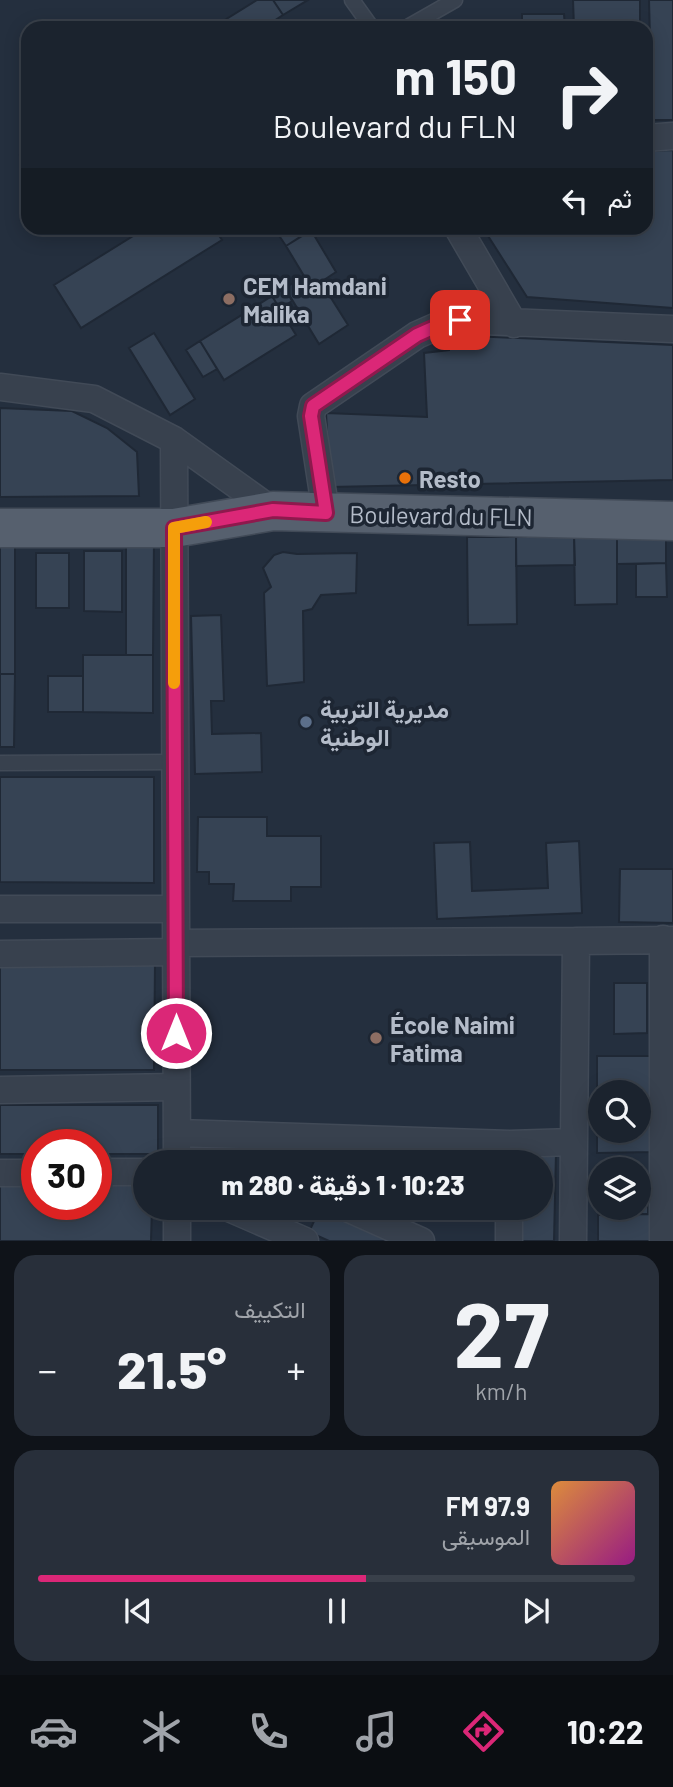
<!DOCTYPE html>
<html lang="ar">
<head>
<meta charset="utf-8">
<style>
	:root { --surface:#1b232e; --page:#282f3a; --text:#f1f3f6; --muted:#a0a4aa; --line:#39404a; --accent:#db2777 }
	body { margin:0; font-family:Barlow,Vazirmatn,sans-serif; background:var(--page); color:var(--text); direction:rtl; height:100vh; display:flex; flex-direction:column; font-size:26px; white-space:nowrap }
	* { box-sizing:border-box; margin:0 }
	p { font-size:23px; color:var(--muted) }
	.icon { flex:none; width:38px; height:38px; fill:none; stroke:currentColor; stroke-width:2; stroke-linecap:round; stroke-linejoin:round }
	.map { position:relative; height:1241px; overflow:hidden; direction:ltr }
	.side { display:flex; flex-direction:column; gap:14px; padding:14px; background:#0f1319; flex:1 }
	.side>* { flex:none }
	.guide { position:absolute; left:21px; top:21px; width:632px; height:214px; border-radius:21px; box-shadow:0 4px 18px #0003,0 0 0 2px var(--line); direction:rtl; background:#1b232e; color:var(--text); overflow:hidden }
	.fabs { position:absolute; left:588px; top:1080px; display:grid; gap:14px }
	.fabs a { display:grid; place-items:center; width:63px; height:63px; border-radius:50%; background:var(--surface); box-shadow:0 4px 18px #0003,0 0 0 2px var(--line); font-size:35px }
	.speed { position:absolute; left:21px; top:1129px; display:flex; gap:14px; font-size:35px; font-weight:700; text-align:center }
	.speed>* { display:grid; place-content:center; width:91px; height:91px; border-radius:50%; background:var(--surface); box-shadow:0 4px 18px #0003,0 0 0 2px var(--line); line-height:1 }
	.speed .limit { border:10px solid #d22; background:#fff; color:#111 }
	.pin { position:absolute; display:grid; place-items:center; width:60px; height:60px; color:#fff; margin:-30px; border-radius:14px; box-shadow:0 4px 10px #0006 }
	.me { position:absolute; width:77px; margin:-38px; rotate:0deg; stroke-linejoin:round; filter:drop-shadow(0 0 5px #0008) }
	.turn { display:flex; align-items:center; gap:24px; height:147px; padding:0 21px; font-size:32px }
	.turn .icon { width:91px; height:91px; stroke-width:2.5 }
	.turn b { display:block; font-size:49px; line-height:60px }
	.then { display:flex; align-items:center; height:66px; padding:0 21px; background:#0003; gap:14px; font-size:26px }
	.big { font-size:52px; font-weight:800; line-height:1.1 }
	.side .widget { flex:1; display:flex; flex-direction:column; justify-content:center; gap:10px; min-width:0; padding:0 24px; border-radius:21px; background:var(--page) }
	.side .dial { align-items:center; gap:0 }
	.dial b { font-size:91px; line-height:1 }
	.song { display:flex; align-items:center; gap:21px }
	.cover { width:84px; height:84px; border-radius:10px; background:linear-gradient(135deg,hsl(30 70% 55%),hsl(310 70% 35%)) }
	.played { height:7px; border-radius:4px; background:linear-gradient(90deg,var(--accent) 55%,var(--line) 55%) }
	.keys { display:flex; justify-content:space-around; direction:ltr }
	.heat { display:flex; justify-content:space-between; align-items:center; font-size:38px; direction:ltr }
	.side .tiles { flex:1; display:grid; gap:14px; grid-template-columns:1fr 1fr }
	.widget:last-child { grid-column:span 2 }
	.trip { position:absolute; left:133px; top:1150px; width:420px; height:70px; border-radius:35px; background:var(--surface); box-shadow:0 4px 18px #0003,0 0 0 2px var(--line); font-weight:800; line-height:70px; text-align:center; direction:rtl }
	.tab-bar { display:flex; height:112px; justify-content:space-around; align-items:center; background:#0b0e12; color:var(--muted) }
	.tab-bar .icon { width:49px; height:49px }
	.tab-bar .current { color:var(--accent) }
	.tab-bar b { font-size:32px; color:var(--text) }
	.map>svg:first-child { display:block }
</style>
</head>
<body>
<div class="map">
<svg width="673" height="1241" viewBox="0 0 673 1241">
	<rect width="100%" height="100%" fill="#242f3e"/>
	<path fill="#364354" stroke="#1f2835" stroke-width="2" fill-rule="evenodd" d="M257,0h16l10,15 -20,13h-51z
		M273,0h35l-25,15z
		M573,0h67v28h-66z
		M649,0h24v120h-21z
		M522,14h42l1,14h-43z
		M28,150v17l-8,-12z
		M673,150v158l-146,-11 -44,-69h163v-77z
		M146,228h68l8,12 -141,88 -27,-43z
		M274,228h41l-29,18z
		M311,230l25,42 -15,10 27,43 -29,19 -34,-56 19,-12 -18,-30z
		M285,288l7,13 -12,8 -8,-13z
		M272,296l24,39 -72,45 -24,-39z
		M154,333l41,66 -25,16 -41,-67z
		M450,335l223,10v135l-343,7 -4,-74 101,4 -3,-64 25,-3z
		M200,341l17,28 -14,8 -17,-27z
		M0,408l72,3 35,17 30,24 2,44 -139,1z
		M666,534v29l-49,1v-29z
		M574,535h43v69l-42,1z
		M574,535l1,30 -59,1v-29z
		M467,537h49l1,87 -49,1z
		M126,540h28l-1,115h-27z
		M0,541h15v133h-15z
		M84,551h38v61l-38,-1z
		M283,552l14,2 60,-1 -1,40 -35,2 -9,14 -9,2 1,71 -37,4 -3,-93 7,-6 -8,-19 11,-13z
		M36,553h33v55h-33z
		M666,563l1,34h-31v-33z
		M221,615l3,86h-13l1,33 49,-1 1,39 -67,2 -4,-158z
		M83,655h70v58l-70,-1z
		M0,674h15l-1,73h-14z
		M48,676h35v36h-35z
		M0,777h154v106l-154,-1z
		M198,817h69v19h54v51h-30v14h-58l1,-17h-25v-12h-12z
		M579,841l3,72 -145,6 -3,-76 36,-1 2,49 76,-3 -2,-45z
		M620,869h53v54l-54,-1z
		M0,963h155l-1,107h-154z
		M614,983h33v50l-33,1z
		M597,1056h55v96l-55,1zM600,1092h39v38h-39z
		M0,1105h158v49h-62v-10h-59v10h-37z
		M524,1152l32,1 -2,88h-32v-33h19v-46h-18z
		M639,1177h9v37h-34v-6h25z
		M0,1182h37v22h59v-22h49v26h7l-1,33h-151z
		M320,1208h7l73,33h-71l-20,-9z
		M655,1214v27h-57v-26z"/>
	<g fill="none" stroke-linecap="round" stroke-linejoin="round">
		<g stroke="#414a57" stroke-width="17">
			<path id="lane" d="M352,0l20,28
				M406,28l49,-28
				M0,763l175,-1"/>
		</g>
		<g stroke="#414a57" stroke-width="29">
			<path id="street" d="M646,138l27,-2
				M458,228l56,96
				M0,387l94,12 80,41 99,71
				M174,440l3,722
				M326,513l-15,-97 2,-10 104,-71 27,-12 16,-3 213,9
				M0,909h176
				M663,939v302
				M176,943l400,-2
				M0,954l176,-2
				M0,1090l176,-3
				M177,1133l333,11
				M509,1159l1,-15 63,-2
				M96,1172h49
				M0,1173h37
				M177,1208v33
				M229,1208l76,33
				M347,1208l74,33
				M509,1241v-33
				M573,1241l3,-300 97,-1"/>
		</g>
		<g stroke="#414a57" stroke-width="41">
			<path id="primary" d="M0,528h174l99,-17 400,10"/>
		</g>
		<use href="#lane" stroke="#38414e" stroke-width="14"/>
		<use href="#street" stroke="#38414e" stroke-width="26"/>
		<use href="#primary" stroke="#56606e" stroke-width="38"/>
	</g>
	<g fill="none" stroke-linecap="round" stroke-linejoin="round">
		<g stroke="#8e194d" stroke-width="18">
			<path id="route" d="M176,1033l-2,-505 99,-18 53,3 -15,-97 2,-10 104,-71 27,-12 16,-3"/>
		</g>
		<use href="#route" stroke="#db2777" stroke-width="12"/>
		<path stroke="#f59e0b" stroke-width="12" d="M174,683v-155l32,-6"/>
	</g>
	<g fill="#8d6e63" stroke="#1d2633" stroke-width="2.5">
		<circle cx="229" cy="299" r="7"/>
		<circle cx="376" cy="1038" r="7"/>
	</g>
	<circle fill="#e8710a" stroke="#1d2633" stroke-width="2.5" cx="405" cy="478" r="7"/>
	<circle fill="#5c6f8a" stroke="#1d2633" stroke-width="2.5" cx="306" cy="722" r="7"/>
	<g text-anchor="middle" dominant-baseline="central" stroke-width="7" stroke-linejoin="round" paint-order="stroke">
		<g font-size="24" font-weight="bold" fill="#b4bcc9" stroke="#1d2633" text-anchor="start">
			<text x="243" y="285">CEM Hamdani<tspan x="243" dy="28">Malika</tspan></text>
			<text x="419" y="478">Resto</text>
			<text x="320" y="708">مديرية التربية<tspan x="320" dy="28">الوطنية</tspan></text>
			<text x="390" y="1024">École Naimi<tspan x="390" dy="28">Fatima</tspan></text>
		</g>
		<g font-size="24" fill="#b4bcc9" stroke="#1d2633">
			<text transform="translate(441 515) rotate(1)">Boulevard du FLN</text>
		</g>
	</g>
</svg>
<div class="fabs">
<a><svg class="icon" aria-label="search" viewBox="0 0 24 24"><circle cx="10" cy="10" r="6"/><path d="M15 15l6 6"/></svg></a>
<a><svg class="icon" aria-label="layers" viewBox="0 0 24 24"><path d="M12 4l9 5-9 5-9-5zM3 14l9 5 9-5"/></svg></a>
</div>
<div class="speed"><div class="limit">30</div></div>
<div class="pin" style="left:460px;top:320px;background:#d93025"><svg class="icon" aria-label="arrive" viewBox="0 0 24 24"><path d="M6 21V4h12l-3 4 3 4H6"/></svg></div>
<svg class="me" style="left:176px;top:1033px" viewBox="-20 -20 40 40"><circle r="17" fill="#db2777" stroke="#fff" stroke-width="3"/><path d="M0-11L8 9 0 5-8 9z" fill="#fff"/></svg>
<div class="trip">10:23 · 1 دقيقة · 280 m</div>
<div class="guide">
<div class="turn"><svg class="icon" aria-label="right" viewBox="0 0 24 24"><path d="M7 20v-9h11M14 6l5 5-5 5"/></svg><div><b>150 m</b>Boulevard du FLN</div></div>
<div class="then">ثم<svg class="icon" aria-label="left" viewBox="0 0 24 24"><path d="M17 20v-9H6M10 6l-5 5 5 5"/></svg></div>
</div>
</div>
<section class="side">
<div class="tiles">
<div class="widget dial"><b>27</b><p>km/h</p></div>
<div class="widget"><p>التكييف</p>
<div class="heat"><a>−</a><b class="big">21.5°</b><a>+</a></div>
</div>
<div class="widget">
<div class="song"><i class="cover"></i><div><b>97.9 FM</b><p>الموسيقى</p></div></div>
<div class="played"></div>
<div class="keys"><svg class="icon" aria-label="previous" viewBox="0 0 24 24"><path d="M18 5L8 12l10 7zM5 5v14"/></svg><svg class="icon" aria-label="pause" viewBox="0 0 24 24"><path d="M8 5v14M16 5v14"/></svg><svg class="icon" aria-label="next" viewBox="0 0 24 24"><path d="M6 5l10 7-10 7zM19 5v14"/></svg></div>
</div>
</div>
</section>
<nav class="tab-bar">
<b>10:22</b>
<svg class="icon current" aria-label="directions" viewBox="0 0 24 24"><path d="M12 3l9 9-9 9-9-9zM9 14v-3h6M13 9l2 2-2 2"/></svg>
<svg class="icon" aria-label="music" viewBox="0 0 24 24"><path d="M9 18V5l10-2v13"/><circle cx="6" cy="18" r="3"/><circle cx="16" cy="16" r="3"/></svg>
<svg class="icon" aria-label="phone" viewBox="0 0 24 24"><path d="M5 4h4l2 5-3 2q2 4 5 5l2-3 5 2v4C11 20 4 13 5 4z"/></svg>
<svg class="icon" aria-label="climate" viewBox="0 0 24 24"><path d="M12 3v18M4 7l16 10M4 17L20 7"/></svg>
<svg class="icon" aria-label="car" viewBox="0 0 24 24"><path d="M5 17H2v-5l4-1 3-4h7l3 4 3 1v5h-3M9 17h6M6 11h13"/><circle cx="7" cy="17" r="2"/><circle cx="17" cy="17" r="2"/></svg>
</nav>
</body>
</html>
